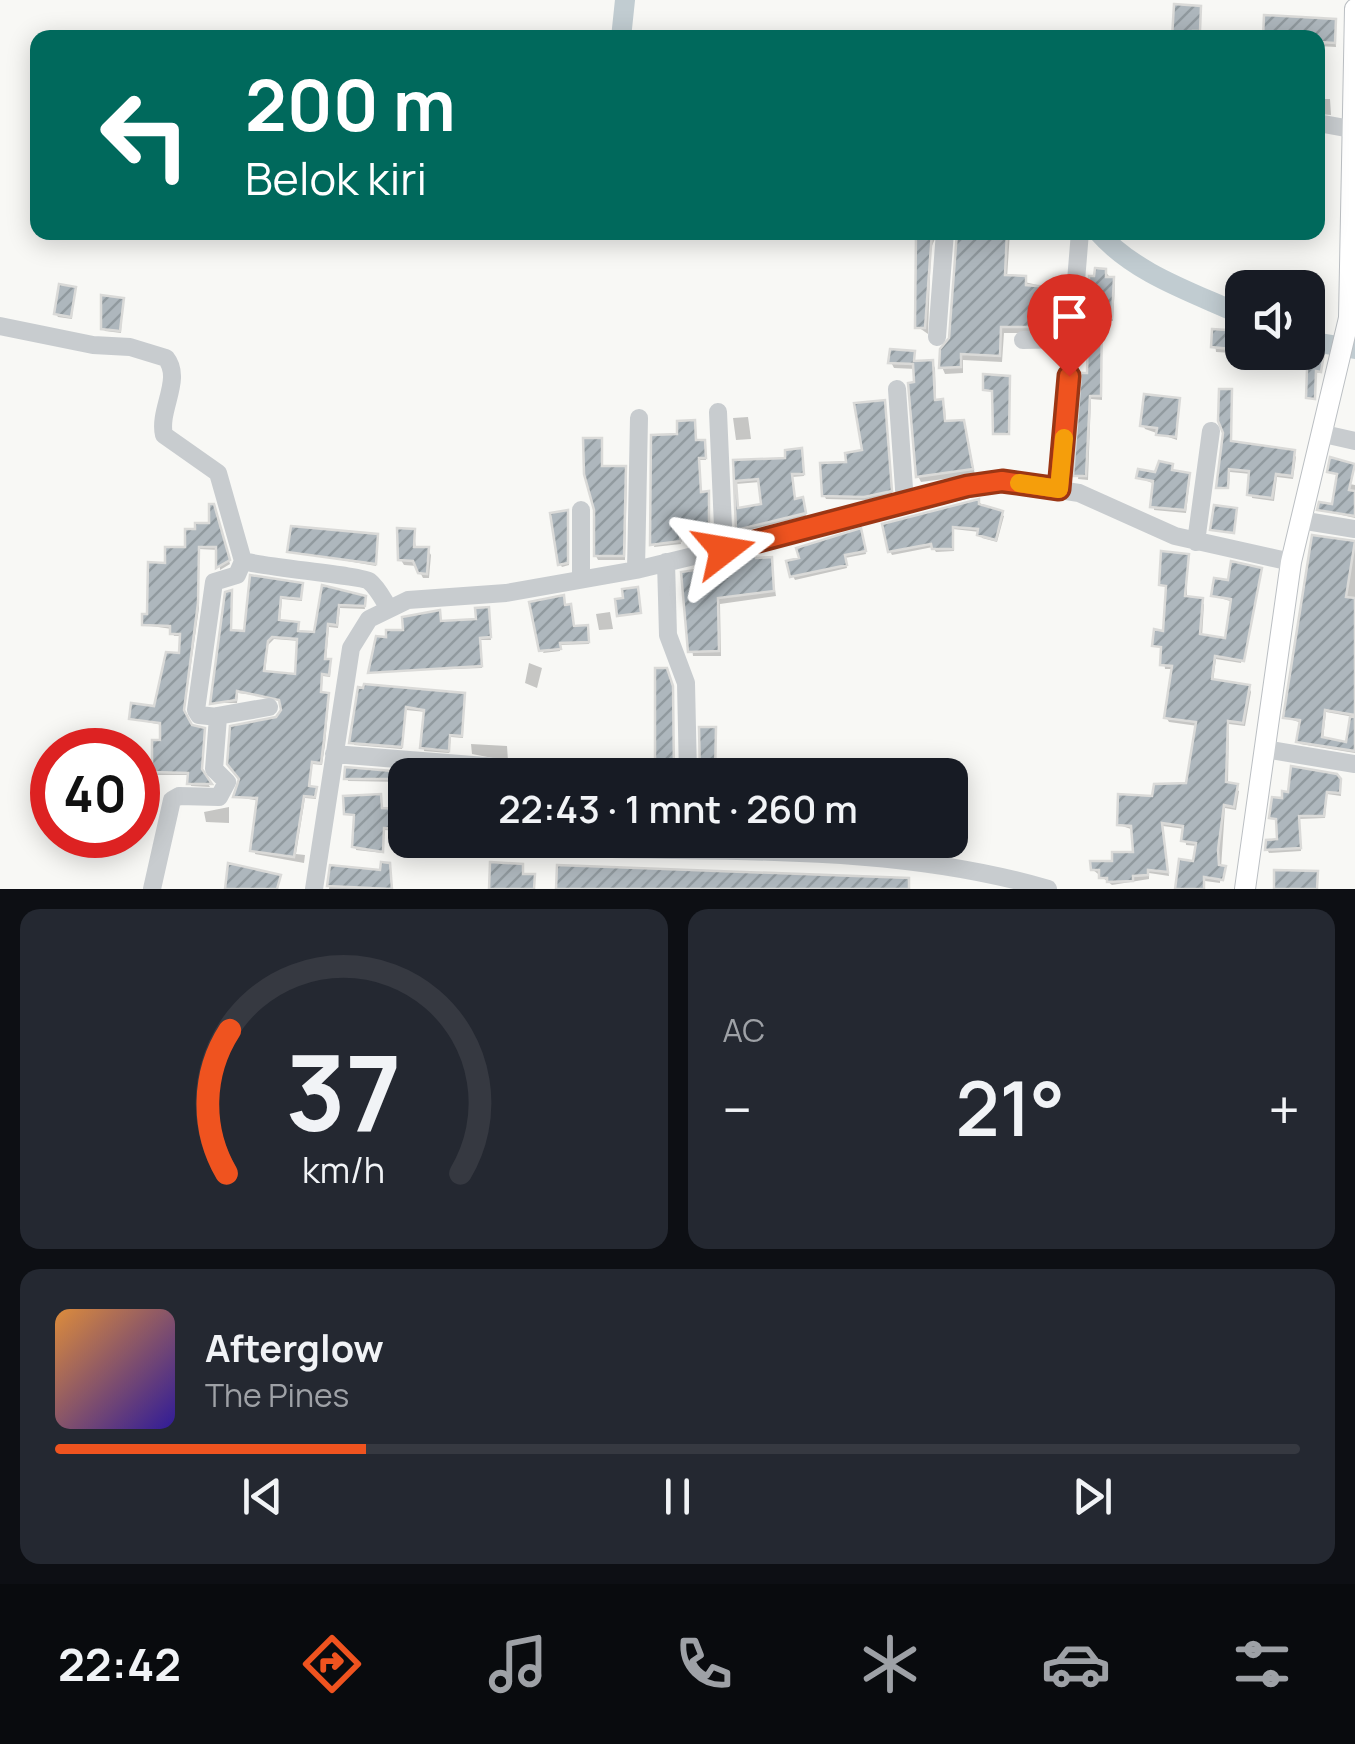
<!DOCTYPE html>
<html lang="id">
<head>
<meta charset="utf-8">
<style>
	:root { --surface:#171b24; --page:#242831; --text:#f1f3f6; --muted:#9ea1a6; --line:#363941; --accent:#ef531f }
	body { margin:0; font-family:Manrope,sans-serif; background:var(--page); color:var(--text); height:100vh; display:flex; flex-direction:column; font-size:38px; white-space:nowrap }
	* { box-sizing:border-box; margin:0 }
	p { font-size:32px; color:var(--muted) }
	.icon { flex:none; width:55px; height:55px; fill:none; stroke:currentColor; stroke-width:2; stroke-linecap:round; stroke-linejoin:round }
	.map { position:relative; height:889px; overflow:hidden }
	.drawer { display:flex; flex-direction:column; gap:20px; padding:20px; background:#0d0f14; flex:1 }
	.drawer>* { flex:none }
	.guide { position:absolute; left:30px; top:30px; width:1295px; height:210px; border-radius:20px; box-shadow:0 5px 25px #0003; background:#00695c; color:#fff; overflow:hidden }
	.fabs { position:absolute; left:1225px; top:270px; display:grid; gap:20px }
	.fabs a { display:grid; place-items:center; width:100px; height:100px; border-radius:20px; background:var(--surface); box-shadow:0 5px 25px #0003; font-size:50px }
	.speed { position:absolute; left:30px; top:728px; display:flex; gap:20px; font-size:50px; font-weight:700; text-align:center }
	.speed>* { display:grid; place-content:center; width:130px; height:130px; border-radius:50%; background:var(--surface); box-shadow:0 5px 25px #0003; line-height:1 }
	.speed .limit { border:15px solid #d22; background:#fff; color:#111 }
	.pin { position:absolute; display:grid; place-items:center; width:85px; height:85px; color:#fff; margin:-102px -42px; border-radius:50% 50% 50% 0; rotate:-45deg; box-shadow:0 0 10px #0007 }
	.pin .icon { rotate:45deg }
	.me { position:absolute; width:110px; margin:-55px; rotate:76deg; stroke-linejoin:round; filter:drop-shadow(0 0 8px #0008) }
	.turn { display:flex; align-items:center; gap:35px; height:210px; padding:0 50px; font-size:45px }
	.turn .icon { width:130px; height:130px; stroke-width:2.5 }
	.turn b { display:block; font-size:70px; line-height:85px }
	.big { font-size:75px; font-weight:600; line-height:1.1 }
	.drawer .widget { flex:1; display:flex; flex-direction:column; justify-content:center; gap:15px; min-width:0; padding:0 35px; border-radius:20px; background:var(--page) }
	.drawer .dial { align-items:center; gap:0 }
	.dial svg { height:260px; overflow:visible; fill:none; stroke:var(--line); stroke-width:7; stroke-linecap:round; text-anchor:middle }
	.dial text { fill:var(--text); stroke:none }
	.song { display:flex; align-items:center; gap:30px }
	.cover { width:120px; height:120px; border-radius:15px; background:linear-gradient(135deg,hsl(30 70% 55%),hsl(250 70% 35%)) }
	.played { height:10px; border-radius:5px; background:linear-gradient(90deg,var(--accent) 25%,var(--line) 25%) }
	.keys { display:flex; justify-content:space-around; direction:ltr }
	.heat { display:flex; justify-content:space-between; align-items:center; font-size:55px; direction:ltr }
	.drawer .tiles { flex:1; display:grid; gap:20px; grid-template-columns:1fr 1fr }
	.widget:last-child { grid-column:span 2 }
	.trip { position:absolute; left:388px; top:758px; width:580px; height:100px; border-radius:20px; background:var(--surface); box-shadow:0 5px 25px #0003; font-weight:600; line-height:100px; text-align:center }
	.tab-bar { display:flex; height:160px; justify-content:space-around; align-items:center; background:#090b0e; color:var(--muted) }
	.tab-bar .icon { width:70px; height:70px }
	.tab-bar .current { color:var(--accent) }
	.tab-bar b { font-size:45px; color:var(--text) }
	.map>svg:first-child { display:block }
</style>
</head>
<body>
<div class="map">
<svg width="1355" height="889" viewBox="0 0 1355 889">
	<defs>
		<pattern id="building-hatch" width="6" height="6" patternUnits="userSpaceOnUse" patternTransform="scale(2.5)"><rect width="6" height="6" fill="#aeb7bd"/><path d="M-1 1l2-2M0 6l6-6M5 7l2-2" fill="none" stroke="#919a9f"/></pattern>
	</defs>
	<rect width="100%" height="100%" fill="#f8f8f5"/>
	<path fill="#0003" fill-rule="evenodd" d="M1200,9l-3,29h-34v-5l12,1z
		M1334,21l2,26 -18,-1v-8z
		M1318,99h12l1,16 -13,-1z
		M1318,137l5,2 1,8 -6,-1z
		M916,232h22l-7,16 -3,86 -10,-7z
		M958,232h52l-3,46 52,12 4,7 -2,36h-57l-2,29 -39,-2v13l-18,1 -3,-7 10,-28z
		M1105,271l10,13 -2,37 -11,-1v80l-11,-1 -3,81 -10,-1z
		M74,289l-2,30 -14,-2 -2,-3z
		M123,300l-2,33 -16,-2 -2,-3z
		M1214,331l28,2v19l7,2 -33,-2z
		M913,354l3,9 16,-1 3,6 1,34 9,5 1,17 17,-2 3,6 9,47 -54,7 -3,-6 -2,-107 -22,-1 -3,-6z
		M1230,392l2,51 61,10 3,4 -3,22 -16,-2 -3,24 -22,-3 -1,-24 -21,-2 -1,14 -10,-1z
		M1179,400l-2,40 -32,-11 -2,-4z
		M884,402l8,92 -26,6 -40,-1 -2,-4 41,-43z
		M748,417l3,22 -15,1 -3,-22z
		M694,423l2,19 9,3 1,15h-7l2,34 8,3 1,38 -30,2 1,7 -27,3 26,-110z
		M600,440l3,29 21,-1 3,5 -2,87h-27l-2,-4z
		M802,454l2,22 -12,1 3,24 8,2 3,13 -66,16 -2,-2 -2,-39 2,19 26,-4 -4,-24 -24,2 -1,-21 53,-3z
		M1171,466l2,7 17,6 -4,34 -32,-3 1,-26 -16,-6z
		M1338,482l17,3v33l-35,-8 14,-3z
		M978,502l26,14 -7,26 -15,-4 -2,-6 -27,-3 1,22 -18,1 -3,-5 -41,8 -2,-4z
		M214,510l16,54 -10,6 -1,-20 -20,-1v59l-15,106 6,13 15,7 -3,40 8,13 -19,-1 -1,-11h-33l5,-50 -30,-6 24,-10 25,-53 1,-20h-8l-2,-7 -28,-4 24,-60 43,-39z
		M567,513l2,52 -7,2 -2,-3z
		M414,532l2,17 12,1 3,5 -2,23h-6l-6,-12 -13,-1 -3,-5z
		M862,534l4,20 -21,4 2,10 -52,12 -2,-4z
		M376,536v30l-86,-15z
		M1314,537l41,7v209l-55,-9 2,-21 -16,-5zM1326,712l28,5 -7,28 -24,-5z
		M1187,556v43l17,5 -2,33 26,4 5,-39 -19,-6 45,-25 -18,92 -25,-4 -3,23 36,5 2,5 -6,34 -16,-2 -1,60 11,7 -3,19 -11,-2 -5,75 -15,-2v8h-27l18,-25 2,-18 -12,-1 -1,-16 -22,-3 6,50 -20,-3v6l-37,6 -19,-15 43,-16 -2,-24 -15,-5 35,-27 34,-13 10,-59 -29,-4 -3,-5 8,-48h-9l-2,-19 -8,-5 11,-11 2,-45 -7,-5z
		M770,559l6,37 -56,8 1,52h-28l-9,-82z
		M253,578l48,7 1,16 -20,-2 -2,24 17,1 2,9 17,2 8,-47 39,10 2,11 -25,-1 -2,20 -9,-1 -3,34 5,4 -1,12 -7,-1 -2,19 8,4 -4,46 -3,20 -10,-1 -2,25h5l1,10 -11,-1 -9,56 9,1 -1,8 -49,-9 5,-53 -24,-4 48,-90 -7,-9 -39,-5 -1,10h-25l19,-110 1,39 14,1zM274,639l25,2 -2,36 -32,-3 3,-29z
		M565,608l9,21 14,2 1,13 -29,1v6l-17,2z
		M488,609l3,31h-10l1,28 -111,4 34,-39 36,-10 37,-1z
		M610,612l3,17 -14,1 -3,-16z
		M529,663l13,5 -5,20 -12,-5z
		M360,689l104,7 -1,42 -12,-1 -2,16 -25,-2 2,-39 -20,-2 -4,39 -48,-4z
		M471,744l36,2 1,15 -36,-7z
		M347,770l62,5 -4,7 -57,-1z
		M1339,780l2,16 -14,-2 -2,24 -26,1 2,32 -32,2 -2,-4 12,-8 -1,-20 -6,-4 12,-16z
		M138,802l19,4 -1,10 -18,-3z
		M229,807v16l-23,-1 -2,-10z
		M382,810l23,1 -4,20 -17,-1 -1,23 -27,-3v-33l-9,-4z
		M389,866l4,23h-64l3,-21 50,5z"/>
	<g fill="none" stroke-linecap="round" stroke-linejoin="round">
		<path stroke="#c1ccd1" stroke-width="20" d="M621,38l4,-38
			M1098,232c37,42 94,60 144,83
			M1308,341l47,8"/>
	</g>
	<path fill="url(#building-hatch)" stroke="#dadad8" stroke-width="2.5" fill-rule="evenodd" d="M1174,4l27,2 -1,25h-7v7h-21z
		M1264,15l72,4 -1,24 -17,-1v-4h-55z
		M916,232h16l-7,96h-10z
		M957,232h50l-2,43 21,1v9l34,3 -2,39h-57l-1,29 -39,-2v13l-22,1 1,-19 9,-11z
		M1095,268l11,1v8h8l-2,41 -10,-1 -1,79h-11l-4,80h-13l8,-103h6l2,-97h5z
		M59,284l17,3 -5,30 -17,-3z
		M101,295l23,3 -4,33 -19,-2z
		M1212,329l30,2v19l-31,-3z
		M890,349l25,2 -1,10 19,-1 2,40 8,-1 2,22 19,-1 9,49 -57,8 -8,-94 6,-1 -1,-18 -25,-1z
		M1308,351l16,3 -3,18 -5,-1 -1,28 -9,-1 1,-29 -11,-2 3,-15z
		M983,374l27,2 -1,58h-16l-1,-43 -9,-1z
		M1219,389h13l-1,52 64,9 -3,26 -16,-2 -4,24 -25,-3 2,-24 -20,-2 -1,19h-12l7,-55 -5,-12z
		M1144,394l36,4 -4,39 -20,-2 1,-7 -17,-2z
		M885,400l7,91 -28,6 -42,-1 -2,-33 26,-1 -1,-9 17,-3 -8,-47z
		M695,420l1,20h9l1,18h-7l2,34 8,-1v42l-29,2 1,6 -31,4 1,-110 26,-1v-13z
		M583,438h19v28h24l-2,90h-30v-46l-10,-36z
		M802,448l2,26h-12l3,25 8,-2 3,16 -70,17 -3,-70 52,-2v-8zM758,479l3,25 -23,4 -2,-27z
		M1330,457l25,7 -6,26 6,1v25l-38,-6 2,-8 13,2 5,-30 -10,-2z
		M1159,461l14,3 -1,6 18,3 -5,37 -35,-3 3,-26 -17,-3 2,-9 17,3z
		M979,499v5l24,7 -7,29 -19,-5 1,-6 -25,-2v22h-21l-1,-5 -43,8 -6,-28z
		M209,504h5l16,56 -14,8v-21h-17l-1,56 -14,107 8,15 13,3 -3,41 10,15h-25l1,-11 -36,-1v-32h8v-17l-31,-4 2,-16 23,3 12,-54 13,1 1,-19h-10v-8l-28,-1v-11h5l1,-52 17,1v-16h20v-18h10v-6h14z
		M1214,505l23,3 -3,25 -24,-3z
		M568,510v53l-10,2 -8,-52z
		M291,526l87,8 -2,30 -89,-12z
		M397,528l18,1 -1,18h15l-2,27 -9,-1 -5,-12 -15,-1z
		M861,528l5,23 -21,4 2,10 -57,12 -4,-16 13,-3 -3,-10z
		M1312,535l43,6 -9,56 9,1v117l-30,-5 -3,27 24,5 4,-25h5v34l-59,-9 4,-22 -17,-2z
		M1161,551l28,3 -4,42 18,2 -3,36 25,4 6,-39 -20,-3 3,-18 14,2 3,-19 31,7 -18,93 -29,-5 -3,23 38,6 -7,38 -15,-2 -2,61 12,2 -4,23 -10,-2 -6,45 1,15 7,1 -3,14 -19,-3v12h-29l4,-30 14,2 3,-18 -15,-2 2,-15 -21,-3 6,49 -20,-2v5l-15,1v5l-26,1v-4h-8v-8h-8l-1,-9h22v-9h21l-2,-26 -14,-1 1,-31 34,2 2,-12 32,-1 10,-61 -32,-4 8,-52 -12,-1 1,-18 -9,-1 2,-17 9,2 3,-45 -7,-1z
		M755,554l1,4 16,-1 2,34 -56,7 1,53 -31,1 -7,-80 64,-9 -1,-6z
		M250,575l53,8 -2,16 -20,-2 -2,23 20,2 -1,9 16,1 8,-47 44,11 -1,10 -26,-1 -2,20 -9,-1 -3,35h6l-2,16 -7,-1 -1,18 8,1 -5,47 -3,23 -9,-1 -3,24 8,1 -2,10 -11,-1 -10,61 -44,-6 7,-53 -24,-1 6,-18 -12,-15 3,-38 46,-9 5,-7 -2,-10 -42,-9 -1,9 -26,4 15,-112 7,-2 -1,40 13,1zM272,637l25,2 -2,35 -31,-3 4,-30z
		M638,587l3,26 -24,3 -2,-17 8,-1 -1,-9z
		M564,595l1,10 6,-1 3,22 14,-1 1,17 -29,1 1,6 -22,2 -10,-49z
		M489,607l2,30 -11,1 2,28 -114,7 8,-37 10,1v-7h17l-1,-13 38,-7 1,11 35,-2 -1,-11z
		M655,668h12l6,18 1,89h-19z
		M364,684l101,9 -3,43 -12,-1 -1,16 -29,-3 4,-38 -18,-3 -4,40 -53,-4 9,-56 5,1z
		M699,727h17l-1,48h-15z
		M1291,766l46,8 4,5 -1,14 -13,-1 -3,24h-25l2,32 -36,2 1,-10 11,-1 -1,-20 -7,-1 3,-21 10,1v-7l6,1z
		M345,767l71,6v2h-11v4h-61z
		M381,794l1,14 20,1 -1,20 -17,-1 -1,24 -31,-5 2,-32 -10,-1 -1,-18z
		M381,862l9,1 2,26 -65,-3 3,-21 50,5z
		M490,862l33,2v10h12l-1,15h-45z
		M228,863l53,12 -4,14h-52z
		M557,865l352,13v11h-353z
		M1274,870l44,1 -1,18h-43z"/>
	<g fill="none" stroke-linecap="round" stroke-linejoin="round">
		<g stroke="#bbbfc3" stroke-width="22">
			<path id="major" d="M1245,889l46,-327 58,-244 6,-309"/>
		</g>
		<path stroke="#c8cccf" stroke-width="18" d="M1318,123l33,6
			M0,326l93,19 37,2 36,11c17,21 -8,52 -2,77l54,38 25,88c21,6 119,15 126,20 8,6 14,18 19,26
			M937,337l8,-105
			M1023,340l50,-1
			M897,389l8,114
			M718,412l6,138
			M1324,434l31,7
			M1059,489l21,-257
			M581,510v68
			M1300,520l55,9
			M1196,542l15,-111
			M666,562l2,73 18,48 2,92
			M636,570l3,-152
			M217,716l52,-9
			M1264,749l91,15
			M334,754l164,13
			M492,844c184,14 377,-8 556,45
			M152,889l20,-89 7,-4 40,1 8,-15 -13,-13 4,-52 -19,-2 -3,-5 18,-128 23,-7 6,-14
			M314,889l37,-241 18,-29 39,-19 98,-7 130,-23 366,-89 77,12 96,43 116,26"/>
		<use href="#major" stroke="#fff" stroke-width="20"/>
	</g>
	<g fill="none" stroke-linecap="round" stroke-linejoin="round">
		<g stroke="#9b3614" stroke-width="25">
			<path id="route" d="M724,550l243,-64 35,-5 57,8 10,-113"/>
		</g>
		<use href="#route" stroke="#ef531f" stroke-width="18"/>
		<path stroke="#f59e0b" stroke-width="18" d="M1019,483l40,6 5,-51"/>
	</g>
</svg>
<div class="fabs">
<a><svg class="icon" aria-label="sound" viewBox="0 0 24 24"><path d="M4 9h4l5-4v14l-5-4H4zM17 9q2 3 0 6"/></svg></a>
</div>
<div class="speed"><div class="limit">40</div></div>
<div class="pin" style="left:1069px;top:376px;background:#d93025"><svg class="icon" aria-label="arrive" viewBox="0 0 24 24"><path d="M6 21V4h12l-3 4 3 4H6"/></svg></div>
<svg class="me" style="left:724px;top:550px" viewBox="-20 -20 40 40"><path d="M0-17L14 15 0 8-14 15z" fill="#ef531f" stroke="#fff" stroke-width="4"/></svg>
<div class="trip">22:43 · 1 mnt · 260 m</div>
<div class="guide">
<div class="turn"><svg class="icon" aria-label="left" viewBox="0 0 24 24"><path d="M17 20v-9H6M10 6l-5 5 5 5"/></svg><div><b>200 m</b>Belok kiri</div></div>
</div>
</div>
<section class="drawer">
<div class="tiles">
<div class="widget dial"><svg viewBox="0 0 100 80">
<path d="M14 69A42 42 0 1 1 86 69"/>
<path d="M14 69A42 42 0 0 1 15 25" stroke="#ef531f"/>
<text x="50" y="56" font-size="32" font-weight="700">37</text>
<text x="50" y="72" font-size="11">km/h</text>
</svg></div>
<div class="widget"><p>AC</p>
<div class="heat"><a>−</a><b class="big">21°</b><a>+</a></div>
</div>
<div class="widget">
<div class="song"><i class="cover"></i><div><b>Afterglow</b><p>The Pines</p></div></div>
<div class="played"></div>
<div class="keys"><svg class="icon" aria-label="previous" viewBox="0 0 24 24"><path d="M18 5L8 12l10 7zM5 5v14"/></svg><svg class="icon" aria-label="pause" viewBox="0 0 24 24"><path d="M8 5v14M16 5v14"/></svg><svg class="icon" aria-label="next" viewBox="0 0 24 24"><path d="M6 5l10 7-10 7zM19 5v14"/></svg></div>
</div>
</div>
</section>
<nav class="tab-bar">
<b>22:42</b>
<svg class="icon current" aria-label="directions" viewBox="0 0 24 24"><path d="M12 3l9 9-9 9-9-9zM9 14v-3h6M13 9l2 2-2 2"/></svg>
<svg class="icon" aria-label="music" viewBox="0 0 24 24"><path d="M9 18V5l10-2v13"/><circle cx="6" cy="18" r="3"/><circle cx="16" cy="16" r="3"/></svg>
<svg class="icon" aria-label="phone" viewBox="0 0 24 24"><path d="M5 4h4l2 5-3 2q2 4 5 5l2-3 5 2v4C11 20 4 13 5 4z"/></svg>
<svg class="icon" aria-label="climate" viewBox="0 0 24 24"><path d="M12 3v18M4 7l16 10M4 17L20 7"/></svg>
<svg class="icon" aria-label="car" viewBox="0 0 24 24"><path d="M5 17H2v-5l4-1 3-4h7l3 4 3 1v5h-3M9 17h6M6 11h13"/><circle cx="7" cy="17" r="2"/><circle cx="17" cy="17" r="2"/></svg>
<svg class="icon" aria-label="filters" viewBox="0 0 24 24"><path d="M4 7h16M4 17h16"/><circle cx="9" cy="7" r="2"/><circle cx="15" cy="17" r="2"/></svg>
</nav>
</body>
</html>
